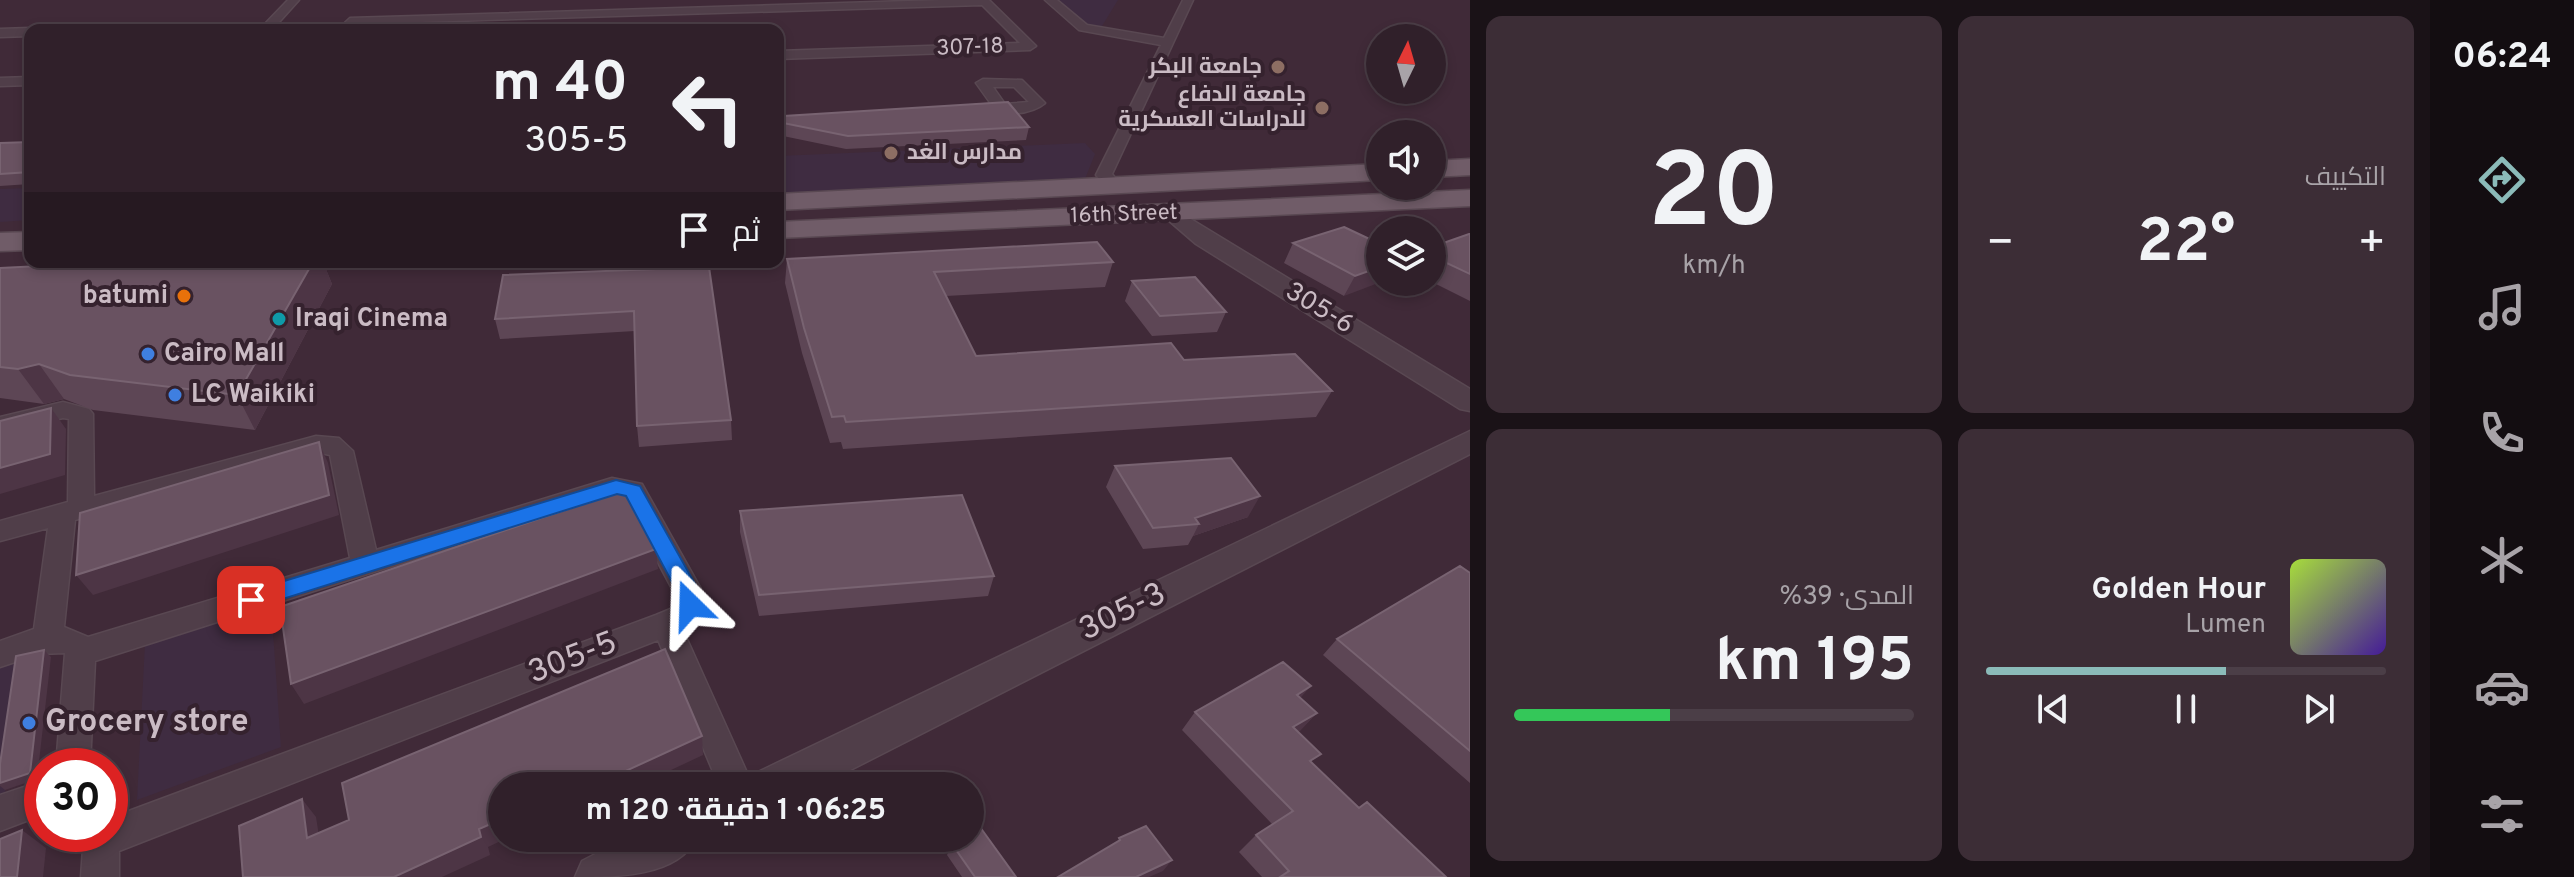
<!DOCTYPE html>
<html lang="ar">
<head>
<meta charset="utf-8">
<style>
	:root { --surface:#30202a; --page:#3c2d36; --text:#f1f3f6; --muted:#a8a3a8; --line:#4b3e47; --accent:#8bbbb9 }
	body { margin:0; font-family:Overpass,Cairo,sans-serif; background:var(--page); color:var(--text); direction:rtl; height:100vh; display:flex; flex-direction:column; font-size:30px; white-space:nowrap }
	* { box-sizing:border-box; margin:0 }
	p { font-size:26px; color:var(--muted) }
	.icon { flex:none; width:44px; height:44px; fill:none; stroke:currentColor; stroke-width:2; stroke-linecap:round; stroke-linejoin:round }
	.map { position:relative; flex:1; overflow:hidden; direction:ltr }
	.side { display:flex; flex-direction:column; gap:16px; padding:16px; background:#1a1217; width:960px }
	.side>* { flex:none }
	.top-card { position:absolute; left:24px; top:24px; width:760px; height:244px; border-radius:16px; box-shadow:0 4px 12px #0003,0 0 0 2px var(--line); direction:rtl; background:#30202a; color:var(--text); overflow:hidden }
	.needle { width:52px; rotate:5deg }
	.fabs { position:absolute; left:1366px; top:24px; display:grid; gap:16px }
	.fabs a { display:grid; place-items:center; width:80px; height:80px; border-radius:50%; background:var(--surface); box-shadow:0 4px 12px #0003,0 0 0 2px var(--line); font-size:40px }
	.speed { position:absolute; left:24px; top:748px; display:flex; gap:16px; font-size:40px; font-weight:700; text-align:center }
	.speed>* { display:grid; place-content:center; width:104px; height:104px; border-radius:50%; background:var(--surface); box-shadow:0 4px 12px #0003,0 0 0 2px var(--line); line-height:1 }
	.speed .limit { border:12px solid #d22; background:#fff; color:#111 }
	.pin { position:absolute; display:grid; place-items:center; width:68px; height:68px; color:#fff; margin:-34px; border-radius:16px; box-shadow:0 4px 12px #0006 }
	.me { position:absolute; width:88px; margin:-44px; rotate:338deg; stroke-linejoin:round; filter:drop-shadow(0 0 6px #0008) }
	.turn { display:flex; align-items:center; gap:28px; height:168px; padding:0 24px; font-size:36px }
	.turn .icon { width:104px; height:104px; stroke-width:2.5 }
	.turn b { display:block; font-size:56px; line-height:68px }
	.then { display:flex; align-items:center; height:76px; padding:0 24px; background:#0003; gap:16px; font-size:30px }
	.big { font-size:60px; font-weight:700; line-height:1.1 }
	.side .widget { flex:1; display:flex; flex-direction:column; justify-content:center; gap:12px; min-width:0; padding:0 28px; border-radius:16px; background:var(--page) }
	.side .dial { align-items:center; gap:0 }
	.dial b { font-size:104px; line-height:1 }
	.song { display:flex; align-items:center; gap:24px }
	.cover { width:96px; height:96px; border-radius:12px; background:linear-gradient(135deg,hsl(80 70% 55%),hsl(260 70% 35%)) }
	.played { height:8px; border-radius:4px; background:linear-gradient(90deg,var(--accent) 60%,var(--line) 60%) }
	.keys { display:flex; justify-content:space-around; direction:ltr }
	.heat { display:flex; justify-content:space-between; align-items:center; font-size:44px; direction:ltr }
	.charge { height:12px; border-radius:6px; background:linear-gradient(90deg,#34c759 39%,var(--line) 0) }
	.side .tiles { flex:1; display:grid; gap:16px; grid-template-columns:repeat(2,1fr) }
	.trip { position:absolute; left:488px; top:772px; width:496px; height:80px; border-radius:40px; background:var(--surface); box-shadow:0 4px 12px #0003,0 0 0 2px var(--line); font-weight:700; line-height:80px; text-align:center; direction:rtl }
	main { display:flex; flex:1; min-height:0 }
	.tabs { display:flex; flex-direction:column; width:144px; justify-content:space-around; align-items:center; background:#130d11; color:var(--muted) }
	.tabs .icon { width:56px; height:56px }
	.tabs .selected { color:var(--accent) }
	.tabs b { font-size:36px; color:var(--text) }
	.map>svg:first-child { display:block }
</style>
</head>
<body>
<main>
<nav class="tabs">
<b>06:24</b>
<svg class="icon selected" aria-label="directions" viewBox="0 0 24 24"><path d="M12 3l9 9-9 9-9-9zM9 14v-3h6M13 9l2 2-2 2"/></svg>
<svg class="icon" aria-label="music" viewBox="0 0 24 24"><path d="M9 18V5l10-2v13"/><circle cx="6" cy="18" r="3"/><circle cx="16" cy="16" r="3"/></svg>
<svg class="icon" aria-label="phone" viewBox="0 0 24 24"><path d="M5 4h4l2 5-3 2q2 4 5 5l2-3 5 2v4C11 20 4 13 5 4z"/></svg>
<svg class="icon" aria-label="climate" viewBox="0 0 24 24"><path d="M12 3v18M4 7l16 10M4 17L20 7"/></svg>
<svg class="icon" aria-label="car" viewBox="0 0 24 24"><path d="M5 17H2v-5l4-1 3-4h7l3 4 3 1v5h-3M9 17h6M6 11h13"/><circle cx="7" cy="17" r="2"/><circle cx="17" cy="17" r="2"/></svg>
<svg class="icon" aria-label="filters" viewBox="0 0 24 24"><path d="M4 7h16M4 17h16"/><circle cx="9" cy="7" r="2"/><circle cx="15" cy="17" r="2"/></svg>
</nav>
<section class="side">
<div class="tiles">
<div class="widget"><p>التكييف</p>
<div class="heat"><a>−</a><b class="big">22°</b><a>+</a></div>
</div>
<div class="widget dial"><b>20</b><p>km/h</p></div>
<div class="widget">
<div class="song"><i class="cover"></i><div><b>Golden Hour</b><p>Lumen</p></div></div>
<div class="played"></div>
<div class="keys"><svg class="icon" aria-label="previous" viewBox="0 0 24 24"><path d="M18 5L8 12l10 7zM5 5v14"/></svg><svg class="icon" aria-label="pause" viewBox="0 0 24 24"><path d="M8 5v14M16 5v14"/></svg><svg class="icon" aria-label="next" viewBox="0 0 24 24"><path d="M6 5l10 7-10 7zM19 5v14"/></svg></div>
</div>
<div class="widget"><p>المدى · 39%</p><b class="big">195 km</b><div class="charge"></div></div>
</div>
</section>
<div class="map">
<svg width="1470" height="877" viewBox="0 0 1470 877">
	<rect width="100%" height="100%" fill="#402a38"/>
	<path fill="#3f2c41" d="M1050,0h68l-19,31 -16,-3z
		M1085,143l10,11 -10,25 -307,15v-38z
		M30,188v32l-30,2v-33z
		M271,603l10,144 -144,53 8,-157z
		M23,658l-19,142 -4,1v-135z"/>
	<g fill="none" stroke-linecap="round" stroke-linejoin="round">
		<g stroke="#594852" stroke-width="3">
			<path id="minor" d="M288,0h11l-27,30h-13z
				M942,0h47l47,46 -6,4 -252,9v-8l242,-8 -38,-38 -629,19 -4,6h-12l13,-12z
				M1045,0h12l30,25 77,13 19,-38h10l-81,174 9,11 -2,3h-12l-11,-13 65,-130 -82,-15z
				M183,25l4,1v4h-90l6,-4z
				M0,29l30,-1 5,2h-5v6l-30,1z
				M30,77v8l-30,1v-8z
				M983,79l39,1 23,23c-16,14 -50,12 -70,8v-6l16,-1 -15,-21zM993,87h21l15,15 -24,2z
				M63,402l26,7 4,5 1,82 222,-60 23,2 14,13 23,99 236,-72 30,6 64,114 -12,27 -11,5 70,156h-34l-61,-146 -539,211v26h-38l3,-43h26v-16l546,-203 17,-7 4,-10 -53,-99 -12,-3 -517,165 -5,105h-34l9,-113 -26,1 -39,13v-26l34,-12 14,-101 -48,13v-20l68,-19 1,-83 -6,-1 -63,15v-16zM316,452l14,3 20,103 -262,79 -24,-10 11,-107z
				M42,781v34l-42,16v-36z"/>
		</g>
		<g stroke="#594852" stroke-width="3">
			<path id="tertiary" d="M1171,207l299,182v22l-10,-2 -264,-165 -36,-31z
				M1470,431v23l-651,332h-66l7,-15z
				M626,838h71c-20,39 -81,39 -122,39l7,-16z"/>
		</g>
		<g stroke="#594852" stroke-width="3">
			<path id="primary" d="M1470,159v16l-38,2v-16z
				M1380,164v16l-602,30v-16z
				M1470,190v16l-692,32v-16z
				M30,232v18l-30,1v-18z"/>
		</g>
		<use href="#minor" fill="#503e49" fill-rule="evenodd"/>
		<use href="#tertiary" fill="#503e49" fill-rule="evenodd"/>
		<use href="#primary" fill="#705c68" fill-rule="evenodd"/>
	</g>
	<path fill="#5d4655" d="M784,116l245,11 -3,13 -180,9 -63,-13z
		M30,142v42l-30,2v-43z
		M1470,234v67l-38,-19v-35z
		M1293,243l87,1 -36,52 -60,-33z
		M787,259l326,3 -8,25 -159,9 30,60 208,4 148,31 -16,26 -473,32 -2,-7 -11,1 -28,-90 -17,-70z
		M323,262l9,22 -77,146 -162,-20 -29,-11 -20,5 -44,-6v-130z
		M709,267l22,153 1,20 -93,7 -2,-21 -2,-95 -135,8 -5,-20z
		M1132,281l94,31 -9,20 -65,4 -27,-35z
		M1115,466l133,51 -55,19 -5,9 -45,4 -37,-62z
		M740,511l254,65 -6,20 -229,20 -19,-84z
		M1470,573v210l-147,-128 14,-16z
		M1301,698l16,15 -19,19 14,31 47,45 87,69h-184l-23,-25 17,-17 16,-11 -90,-94 13,-18z
		M952,844l64,33h-54l-15,-22z"/>
	<path fill="#4d3545" d="M313,262h10l9,22 -77,146 -18,-35z
		M1380,267l1,15 -37,14 11,-20z
		M39,364l25,35 -20,5 -26,-35z
		M51,408l15,21 -1,46 -65,19v-26z
		M319,442l9,21 11,52 -246,80 -17,-20z
		M1260,496l-12,21 -55,19 6,-12 -4,-6z
		M656,549l2,20 -354,135 -13,-20z
		M44,650l7,7 -14,122 -32,11 -5,-4v-3z
		M1311,686l-17,19 3,-10z
		M1317,713l-17,18 -24,15 17,-19z
		M702,736l1,19 -66,31h-44z
		M302,799l14,18 6,38 -15,-17z
		M502,819v19h5l-19,9 2,8 -48,22h-48l85,-48z
		M22,830l24,18 -3,29h-26z
		M1172,860l-9,11 -14,6h-13z"/>
	<path fill="#695261" stroke="#786371" stroke-width="2" d="M1008,102l21,25 -181,9 -65,-13 1,-7z
		M30,142v30l-30,2v-31z
		M1344,227l36,17v23l-25,9 -62,-33z
		M1469,234h1v40l-38,-18v-9z
		M1097,242l16,20 -179,10 42,84 195,-13 13,17 111,-6 37,37 -486,31 -2,-6 -12,1 -28,-89 -17,-69z
		M121,262h192l-76,133 -167,-20 -31,-11 -21,5 -18,-2v-99z
		M709,267l22,153 -94,6 -3,-115 -139,8 8,-44z
		M1195,277l31,35 -66,4 -28,-35z
		M51,408l-1,46 -50,14v-47z
		M319,442l10,53 -253,80 4,-62z
		M1231,458l29,38 -65,22 4,6 -46,4 -38,-62z
		M624,490l32,59 -365,135 -11,-77z
		M962,495l32,81 -235,19 -19,-84z
		M1460,566l10,7v178l-133,-112z
		M665,649l37,87 -109,50h-91v33l-23,10 2,8 -87,40h-151l-4,-51 63,-27 5,39 42,-18 -7,-37z
		M44,650l-14,123 -30,10v-19l16,-108z
		M1283,662l28,24 -14,9 20,18 -24,14 28,27 -11,7 49,47 8,-6 79,75h-166l9,-6 -33,-36 37,-24 -98,-99z
		M1146,826l26,34 -36,17h-78l62,-37 -1,-2z
		M980,827l36,50h-41l-23,-33 9,-6h9v-5z
		M22,830l-5,47h-17v-38z"/>
	<path fill="#1a73e8" stroke="#114b97" stroke-width="2" d="M616,480l24,6 63,112 -5,14 -8,2 -8,-2 -3,-7 2,-6 -55,-103 -9,-2 -366,115 -8,-3 -3,-6 3,-7 8,-2z"/>
	<g fill="#8d6e63" stroke="#35222e" stroke-width="3">
		<circle cx="1278" cy="67" r="8"/>
		<circle cx="1322" cy="108" r="8"/>
		<circle cx="891" cy="153" r="8"/>
	</g>
	<circle fill="#e8710a" stroke="#35222e" stroke-width="3" cx="184" cy="296" r="8"/>
	<circle fill="#0f9aa8" stroke="#35222e" stroke-width="3" cx="279" cy="319" r="8"/>
	<g fill="#3f7fe0" stroke="#35222e" stroke-width="3">
		<circle cx="148" cy="354" r="8"/>
		<circle cx="175" cy="395" r="8"/>
		<circle cx="29" cy="723" r="8"/>
	</g>
	<g text-anchor="middle" dominant-baseline="central" stroke-width="8" stroke-linejoin="round" paint-order="stroke">
		<g font-size="22" fill="#cabbc4" stroke="#35222e">
			<text transform="translate(970 48) rotate(-2)">307-18</text>
			<text transform="translate(1124 215) rotate(-2)">16th Street</text>
		</g>
		<g font-size="22" font-weight="bold" fill="#cabbc4" stroke="#35222e" text-anchor="end">
			<text x="1262" y="67">جامعة البكر</text>
			<text x="1306" y="95">جامعة الدفاع<tspan x="1306" dy="25">للدراسات العسكرية</tspan></text>
			<text x="907" y="153" text-anchor="start">مدارس الغد</text>
		</g>
		<g font-size="26" font-weight="bold" fill="#cabbc4" stroke="#35222e" text-anchor="start">
			<text x="168" y="296" text-anchor="end">batumi</text>
			<text x="295" y="319">Iraqi Cinema</text>
			<text x="164" y="354">Cairo Mall</text>
			<text x="191" y="395">LC Waikiki</text>
		</g>
		<g font-size="26" fill="#cabbc4" stroke="#35222e">
			<text transform="translate(1319 309) rotate(31)">305-6</text>
		</g>
		<g font-size="32" fill="#cabbc4" stroke="#35222e">
			<text transform="translate(1123 613) rotate(-26)">305-3</text>
			<text transform="translate(573 659) rotate(-21)">305-5</text>
		</g>
		<g font-size="32" font-weight="bold" fill="#cabbc4" stroke="#35222e" text-anchor="start">
			<text x="45" y="723">Grocery store</text>
		</g>
	</g>
</svg>
<div class="fabs">
<a><svg class="needle" viewBox="-14 -14 28 28"><path d="M0-13l5 13h-10z" fill="#e53935"/><path d="M0 13l5-13h-10z" fill="#a8a3a8"/></svg></a>
<a><svg class="icon" aria-label="sound" viewBox="0 0 24 24"><path d="M4 9h4l5-4v14l-5-4H4zM17 9q2 3 0 6"/></svg></a>
<a><svg class="icon" aria-label="layers" viewBox="0 0 24 24"><path d="M12 4l9 5-9 5-9-5zM3 14l9 5 9-5"/></svg></a>
</div>
<div class="speed"><div class="limit">30</div></div>
<div class="pin" style="left:251px;top:600px;background:#d93025"><svg class="icon" aria-label="arrive" viewBox="0 0 24 24"><path d="M6 21V4h12l-3 4 3 4H6"/></svg></div>
<svg class="me" style="left:690px;top:605px" viewBox="-20 -20 40 40"><path d="M0-17L14 15 0 8-14 15z" fill="#1a73e8" stroke="#fff" stroke-width="4"/></svg>
<div class="trip">06:25 · 1 دقيقة · 120 m</div>
<div class="top-card">
<div class="turn"><svg class="icon" aria-label="left" viewBox="0 0 24 24"><path d="M17 20v-9H6M10 6l-5 5 5 5"/></svg><div><b>40 m</b>305-5</div></div>
<div class="then">ثم<svg class="icon" aria-label="arrive" viewBox="0 0 24 24"><path d="M6 21V4h12l-3 4 3 4H6"/></svg></div>
</div>
</div>
</main>
</body>
</html>
